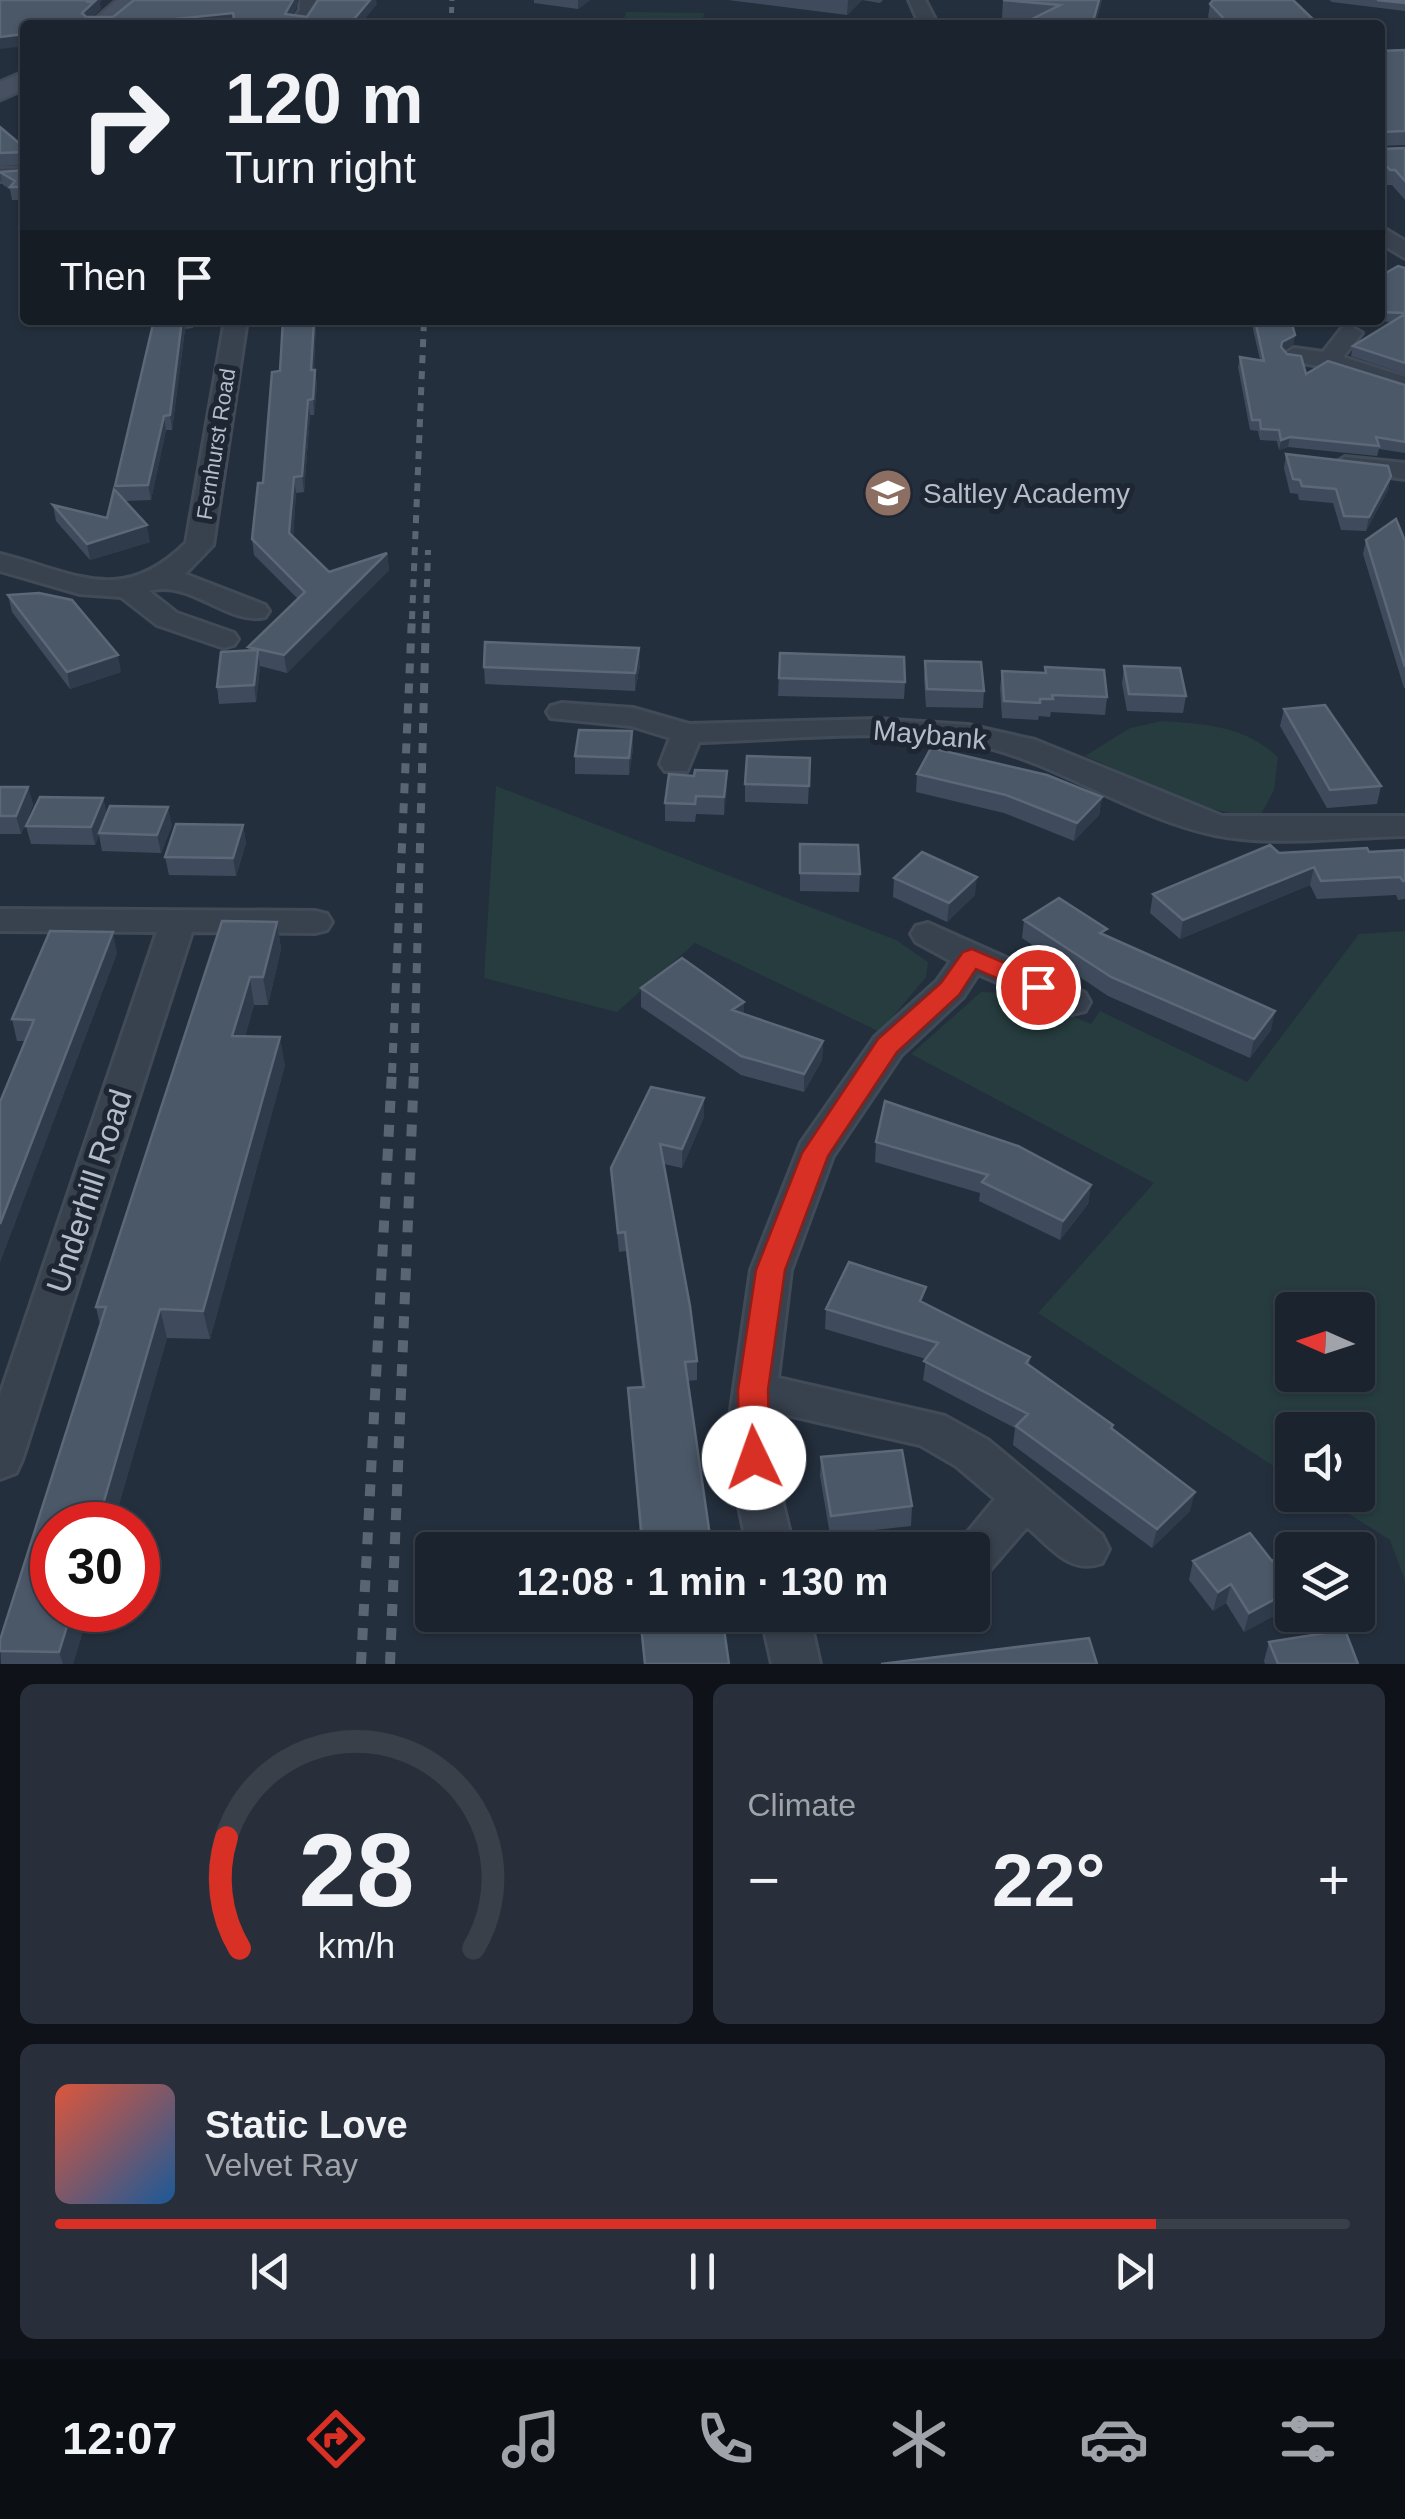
<!DOCTYPE html>
<html lang="en">
<head>
<meta charset="utf-8">
<style>
	:root { --surface:#1b232e; --page:#282f3a; --text:#f1f3f6; --muted:#a0a4aa; --line:#39404a; --accent:#d93025 }
	body { margin:0; font-family:Helvetica,sans-serif; background:var(--page); color:var(--text); height:100vh; display:flex; flex-direction:column; font-size:38px; white-space:nowrap }
	* { box-sizing:border-box; margin:0 }
	p { font-size:32px; color:var(--muted) }
	.icon { flex:none; width:55px; height:55px; fill:none; stroke:currentColor; stroke-width:2; stroke-linecap:round; stroke-linejoin:round }
	.map { position:relative; height:1664px; overflow:hidden }
	.details { display:flex; flex-direction:column; gap:20px; padding:20px; background:#0f1319; flex:1 }
	.details>* { flex:none }
	.hud { position:absolute; left:20px; top:20px; width:1365px; height:305px; border-radius:10px; box-shadow:0 2px 8px #0004,0 0 0 2px var(--line); background:#1b232e; color:var(--text); overflow:hidden }
	.needle { width:65px; rotate:273deg }
	.controls { position:absolute; left:1275px; top:1292px; display:grid; gap:20px }
	.controls a { display:grid; place-items:center; width:100px; height:100px; border-radius:10px; background:var(--surface); box-shadow:0 2px 8px #0004,0 0 0 2px var(--line); font-size:50px }
	.speed { position:absolute; left:30px; top:1502px; display:flex; gap:20px; font-size:50px; font-weight:700; text-align:center }
	.speed>* { display:grid; place-content:center; width:130px; height:130px; border-radius:50%; background:var(--surface); box-shadow:0 2px 8px #0004,0 0 0 2px var(--line); line-height:1 }
	.speed .limit { border:15px solid #d22; background:#fff; color:#111 }
	.pin { position:absolute; display:grid; place-items:center; width:85px; height:85px; color:#fff; margin:-42px; border:5px solid #fff; border-radius:50%; box-shadow:0 2px 10px #0007 }
	.me { position:absolute; width:110px; margin:-55px; rotate:357deg; stroke-linejoin:round; filter:drop-shadow(0 0 8px #0008) }
	.turn { display:flex; align-items:center; gap:35px; height:210px; padding:0 40px; font-size:45px }
	.turn .icon { width:130px; height:130px; stroke-width:2.5 }
	.turn b { display:block; font-size:70px; line-height:85px }
	.then { display:flex; align-items:center; height:95px; padding:0 40px; background:#0003; gap:20px; font-size:38px }
	.big { font-size:75px; font-weight:700; line-height:1.1 }
	.details .card { flex:1; display:flex; flex-direction:column; justify-content:center; gap:15px; min-width:0; padding:0 35px; border-radius:15px; background:var(--page) }
	.details .dial { align-items:center; gap:0 }
	.dial svg { height:260px; overflow:visible; fill:none; stroke:var(--line); stroke-width:7; stroke-linecap:round; text-anchor:middle }
	.dial text { fill:var(--text); stroke:none }
	.song { display:flex; align-items:center; gap:30px }
	.cover { width:120px; height:120px; border-radius:15px; background:linear-gradient(135deg,hsl(10 70% 55%),hsl(210 70% 35%)) }
	.played { height:10px; border-radius:5px; background:linear-gradient(90deg,var(--accent) 85%,var(--line) 85%) }
	.keys { display:flex; justify-content:space-around; direction:ltr }
	.heat { display:flex; justify-content:space-between; align-items:center; font-size:55px; direction:ltr }
	.details .tiles { flex:1; display:grid; gap:20px; grid-template-columns:1fr 1fr }
	.card:last-child { grid-column:span 2 }
	.trip { position:absolute; left:415px; top:1532px; width:575px; height:100px; border-radius:10px; background:var(--surface); box-shadow:0 2px 8px #0004,0 0 0 2px var(--line); font-weight:700; line-height:100px; text-align:center }
	.tabs { display:flex; height:160px; justify-content:space-around; align-items:center; background:#0b0e12; color:var(--muted) }
	.tabs .icon { width:70px; height:70px }
	.tabs .on { color:var(--accent) }
	.tabs b { font-size:45px; color:var(--text) }
	.map>svg:first-child { display:block }
</style>
</head>
<body>
<div class="map">
<svg width="1405" height="1664" viewBox="0 0 1405 1664">
	<rect width="100%" height="100%" fill="#242f3d"/>
	<path fill="#263c3e" fill-rule="evenodd" d="M626,12l78,1 -2,12h-80z
		M1162,721c44,3 83,5 116,36l-4,33 -15,28c-61,-6 -119,-38 -174,-62l45,-28z
		M496,786l400,154 32,22 -2,15 -46,55 -185,-89 -78,69 -133,-34z
		M1405,931v650l-15,-41 -71,-45h39v-65h-66v48l-254,-165 116,-130 -243,-129 70,-62 37,1 73,31 9,-13 147,71 112,-148zM1292,1310h66v65h-66z"/>
	<g fill="none" stroke-linecap="round" stroke-linejoin="round">
		<g stroke="#414a57" stroke-width="6">
			<path id="street" d="M300,0h16v10l-8,15h-18l10,-15z
				M909,0h16l13,25h-18z
				M25,168v12l-25,1v-12z
				M1380,226l25,15v17l-25,-15z
				M225,320h22l-34,225 -28,29 80,31 4,6 -4,6c-37,9 -74,-38 -116,-26l28,22 57,20 4,6 -4,6 -10,3 -67,-23 -36,-28 -41,-3 -80,-23v-17c76,19 121,53 186,-11z
				M1350,326l12,7 -19,24 62,20v15l-80,-25 -39,-7 -4,-5 12,-7 29,4 19,-24z
				M1345,457l60,6v16l-69,-9 -4,-5z
				M562,703l71,5 56,16 189,-5 90,6 67,15 187,76h183v20c-61,1 -130,11 -190,-1 -85,-18 -157,-73 -242,-91 -85,-17 -187,-4 -274,-2l-12,29h-22l-5,-7 10,-26 -39,-12 -80,-8 -4,-6 4,-6z
				M0,909l315,2 12,3 5,8 -5,8 -12,3 -123,-1 -170,528 -6,13 -16,6v-84l157,-463 -157,-1z
				M928,923l157,70 5,9 -5,9 -13,3 -94,-40 -15,23 -62,58 -68,101 -42,114 -13,108 167,38 43,24 114,95 7,14 -7,14c-32,12 -51,-16 -75,-36l-39,45 -16,6v-28h-19l42,-51 -39,-33 -36,-21 -146,-33 6,80 14,58h-46l-12,-58 -7,-68 22,-154 50,-127 74,-106 62,-56 14,-20 -35,-19 -5,-8 5,-8z
				M761,1615h48l11,49h-48z"/>
		</g>
		<g stroke="#414a57" stroke-width="5">
			<path id="secondary" d="M117,0h26l-28,25h-27z
				M25,71v18l-25,11v-18z"/>
		</g>
		<use href="#street" fill="#38414e" fill-rule="evenodd"/>
		<use href="#secondary" fill="#465060" fill-rule="evenodd"/>
		<path stroke="#5a6574" stroke-width="5" stroke-dasharray="6 6" stroke-linecap="butt" d="M451,25l1,-25"/>
		<path stroke="#5a6574" stroke-width="6" stroke-dasharray="8 8" stroke-linecap="butt" d="M412,619l12,-299
			M426,619l2,-69"/>
		<path stroke="#5a6574" stroke-width="8" stroke-dasharray="10 10" stroke-linecap="butt" d="M392,1073l20,-457
			M414,1073l12,-457"/>
		<path stroke="#5a6574" stroke-width="10" stroke-dasharray="12 12" stroke-linecap="butt" d="M361,1664l31,-593
			M390,1664l24,-593"/>
	</g>
	<path fill="#3f4b5c" d="M534,0h56l-12,9 -44,-6z
		M728,0h155l-3,3 -18,-3 -15,15z
		M1003,0h99l-7,25h-75l10,-5 -28,-2z
		M1329,0h76v11l-73,-9z
		M1210,4l109,21h-103l-8,-8z
		M1405,50v95l-25,1v3l25,-1v52l-13,-15h-5l-7,-7v-127z
		M0,127l25,21v17l-25,1z
		M25,170v30h-13l-2,-11 -7,-4 -3,-13z
		M1405,268v106l-54,-18 2,-10 39,-24 -43,-2h31v-48l4,2z
		M154,320h40l-1,8 -8,1 -13,101h-6l-15,70 -26,1 25,41 -60,18 -34,-39 -3,-16 54,13 9,-27 -1,-5z
		M283,320h33l-2,50 3,15 -3,30h-4l-6,77 -8,1 -3,44 36,35 58,-19 2,17 -102,103 -27,-7 -4,36 -37,2 -2,-17 32,-36 -1,-4 50,-48 -44,-44 -2,-16 11,-56 17,-112z
		M1251,320h40l4,15 -2,10 -10,5 23,24 99,11v68l-26,-4 -2,7 -89,-9 -9,3 -2,-9 -17,-1 -2,-9 -8,-1 -12,-63 2,-10 20,3z
		M1286,454l105,22 -3,14 -22,41 -25,-1 -8,-27 -34,-3 -1,-6 -8,-1 -6,-25z
		M1366,540l39,1v147h-1l-41,-134z
		M8,595l113,77 -51,17 -58,-77z
		M780,653l125,29 -1,17 -126,-3z
		M925,661l59,30 -1,17 -57,-1 -2,-29z
		M640,665l-5,26 -150,-7 -1,-17z
		M1124,666l62,30 -3,17 -56,-2 -5,-27z
		M1045,667l62,30 -2,18 -54,-3 -1,5 -11,-1 -1,4 -36,-2 -2,-30 2,-17 43,2z
		M1284,709l97,77 -4,18 -50,4 -47,-82z
		M632,731l1,18 -4,26 -54,-1v-18z
		M810,758l-2,46 -63,-2v-18z
		M727,771l-3,44 -28,-1 -1,8 -30,-1v-18l29,-27z
		M917,774l185,23 -3,18 -25,26 -70,-28 -88,-21z
		M0,787h28l5,18 -12,29h-21z
		M103,798l4,17 65,10 -11,28 -59,-2 -3,-16 -4,10 -64,-1 -5,-18z
		M243,825l3,18 -10,33 -67,-1 -4,-18z
		M800,844l60,30 -1,18 -59,-1z
		M1405,850v49l-7,1 -2,-5 -79,4 -7,-14 -130,54 -30,-26 3,-19 126,-41z
		M894,878l81,17 -28,27 -54,-25z
		M1024,920l82,16 165,94 -21,28 -142,-62 -86,-58z
		M222,921l55,1 4,27 -13,56h-14l-9,31 40,29 -75,274 -43,-1 -54,187h-61v85h37l-16,54h-72l-1,-24 100,-315 -4,-18z
		M117,953l-117,309v-160l25,-61h-8l-5,-22z
		M641,988l182,53 -1,19 -18,32 -63,-17 -100,-68z
		M704,1098v19l-22,51 -18,-4 33,197v19l-9,1 24,169h-71l-13,-162 14,-1 -16,-136 -7,1 -8,-84z
		M876,1142l215,43 -3,19 -28,36 -81,-39 1,-8 -105,-31z
		M924,1303l106,54 -1,9 84,63 77,82 -38,37 -139,-103 2,-17 -92,-48 3,-21 -101,-30 1,-20z
		M821,1457l91,49 -1,20 -81,9 -10,-59z
		M1292,1559v47l-48,26 -18,-29 -13,8 -24,-31 4,-19h79z
		M639,1615h83l7,49h-85z
		M1269,1642l89,22h-93l-1,-3z"/>
	<path fill="#2f3b4b" d="M89,0h13l-2,3 1,6 -17,16 -2,-12z
		M293,0h6l-3,9 -10,16 -1,-11z
		M370,0h6l1,4 -17,21h-11z
		M578,0h12l-12,9z
		M848,0h14l-15,15z
		M1099,0h3l-7,25h-3z
		M233,13l2,12h-118z
		M25,34v12l-25,3v-12z
		M182,320h2l1,9 -13,101 -2,-15z
		M314,320h2l-3,65 -2,-15z
		M1295,335l-2,10 -13,7 2,-10z
		M315,370l2,15 -3,30 -1,-16z
		M308,400l2,15 -6,77 -2,-16z
		M164,416l2,14 -15,70 -3,-15z
		M1290,437l-2,10 -9,3 2,-10z
		M1391,476l-3,14 -22,41 3,-14z
		M294,477l2,16 -4,57 -3,-17z
		M147,525l3,17 -60,18 -3,-16z
		M387,553l2,17 -102,103 -3,-18z
		M639,648l1,17 -5,26v-18z
		M258,650l2,18 -4,34 -2,-17z
		M118,655l3,17 -51,17 -3,-17z
		M632,731l1,18 -4,26v-17z
		M727,771v18l-3,26v-18z
		M28,787l5,18 -12,29 -5,-18z
		M1102,797l-3,18 -25,26 3,-18z
		M103,798l4,18 -12,29 -4,-18z
		M168,807l4,18 -11,28 -4,-18z
		M243,825l3,18 -10,33 -3,-18z
		M1314,867l-4,18 -130,54 3,-19z
		M977,877l-2,18 -28,27 2,-19z
		M277,922l4,27 -13,56 -5,-28z
		M113,932l4,21 -117,309v-38z
		M250,977l4,28 -17,59 -5,-28z
		M744,1002v19l-12,-11z
		M1275,1011l-4,19 -21,28 4,-19z
		M280,1037l5,28 -75,274 -7,-28z
		M823,1041l-1,19 -18,32v-18z
		M704,1098v19l-22,51v-19z
		M1091,1185l-3,19 -28,36 3,-19z
		M160,1309l7,29 -54,187h-16z
		M1195,1492l-5,19 -38,37 5,-19z
		M1231,1584l-5,19 -13,8 5,-19z
		M1292,1590v16l-48,26 5,-19z
		M72,1610h17l-16,54h-10l-4,-12z"/>
	<path fill="#4b5868" stroke="#5c6777" stroke-width="2.5" d="M0,0h89l-3,2 10,-2 -14,13 4,4h27l21,-17h159l-8,14 22,3 11,-17h52l-21,25h-114l-2,-12 -116,12h-92v9l-25,3z
		M1003,0h96l-7,25h-72l40,-20z
		M1213,0h80l26,25h-89l-20,-21z
		M1377,0h28v3z
		M1405,50v81l-25,1v17l25,-1v33l-10,-11h-5l-10,-11v-108z
		M0,127l25,21v4l-25,1z
		M25,170v17h-15l5,-6 -15,-9z
		M1398,266l7,2v45l-25,-1v-40l4,2z
		M1405,314v49l-52,-17z
		M154,320h28l-12,95 -6,1 -16,69 -33,1z
		M283,320h31l-3,50h4l-2,29 -5,1 -6,76 -8,1 -5,56 40,39 58,-19 -103,102 -36,-8 57,-55 -53,-53 6,-56h5l9,-111 8,-1z
		M1255,320h36l4,15 -13,7 -1,5 6,7 14,2 5,18 22,-13 77,24v57l-29,-5 3,9 -89,-9 -9,3 -2,-10 -18,-1 -1,-9h-8l-12,-63 24,4z
		M1286,454l102,12 3,10 -22,41 -25,-1 -8,-27 -34,-3 -2,-6 -7,-1z
		M114,489l33,36 -60,19 -34,-39 54,13z
		M1396,519l9,22v126l-39,-127z
		M39,593l33,7 46,55 -51,17 -59,-77z
		M485,642l154,6 -4,25 -151,-6z
		M258,650l-4,35 -37,2 4,-35z
		M780,653l124,4 1,25 -126,-4z
		M925,661l56,1 3,29 -57,-2z
		M1124,666l56,2 6,28 -57,-2z
		M1045,667l59,3 3,27 -55,-2 1,4h-13v4l-36,-2 -2,-30 44,2z
		M1325,705l56,81 -51,4 -46,-81z
		M579,730l53,1 -3,27 -54,-2z
		M931,748l116,27 55,22 -25,26 -71,-28 -89,-21z
		M747,756l63,2 -1,28 -64,-2z
		M695,770l32,1 -3,26 -28,-1 -1,8 -30,-1 4,-29 25,2z
		M0,787h28l-12,29h-16z
		M40,797l63,1 -12,29 -65,-1z
		M110,806l58,1 -11,28 -58,-2z
		M176,824l67,1 -10,33 -68,-1z
		M800,844l58,1 2,29 -60,-1z
		M1270,845l9,8 88,-5 2,4 36,-2v31h-2l-3,-4 -79,4 -7,-14 -131,53 -30,-26z
		M922,852l55,25 -28,26 -55,-25z
		M1059,898l48,31 -7,4 175,78 -21,28 -143,-62 -87,-57z
		M222,921l55,1 -14,55h-13l-18,59 48,1 -77,274 -43,-2 -63,216h-45v85h20l-13,42 -59,-1v-11l106,-333h-10z
		M50,931l63,1 -113,292v-122l34,-82 -22,-1z
		M682,958l62,44 -12,8 91,31 -19,33 -63,-18 -100,-68z
		M651,1087l53,11 -22,51 -22,-5 30,162 7,55 -12,1 27,188h-69l-15,-162 16,-1 -19,-155 -7,1 -7,-65z
		M885,1101l133,45 73,39 -28,36 -81,-39 6,-7 -112,-33z
		M849,1262l77,25 -6,14 110,56 -4,6 87,62 -2,3 84,64 -38,37 -141,-103 12,-12 -104,-53 14,-18 -112,-34z
		M902,1450l10,56 -81,10 -10,-59z
		M1250,1533l22,28 17,-7 3,5v31l-43,23 -18,-29 -13,8 -25,-31z
		M640,1615h82l7,49h-84z
		M1345,1630l13,34h-80l-9,-22z
		M1089,1638l8,26h-216z"/>
	<path fill="#d93025" stroke="#8d1f18" stroke-width="2.5" d="M972,949l75,32 4,6 -13,9 -62,-27 -17,26 -62,57 -69,104 -43,114 -17,120 2,68 -5,9 -11,4 -10,-4 -5,-9 -1,-68 18,-120 46,-117 76,-114 63,-56 22,-31z"/>
	<defs>
		<g id="school-disc" transform="scale(2.5)"><circle r="9.5" fill="#8d6e63" stroke="#1d2632"/><path d="M0-5L7-2L0 1L-7-2ZM-4 1L0 2.5L4 1V4Q0 6-4 4Z" fill="#fff"/></g>
	</defs>
	<g fill-rule="evenodd">
		<use href="#school-disc" x="888" y="493"/>
	</g>
	<g text-anchor="middle" dominant-baseline="central" stroke-width="10" stroke-linejoin="round" paint-order="stroke">
		<g font-size="22" fill="#b4bcc9" stroke="#1d2632">
			<text transform="translate(216 444) rotate(-81)">Fernhurst Road</text>
		</g>
		<g font-size="28" fill="#b4bcc9" stroke="#1d2632" text-anchor="start">
			<text x="923" y="493">Saltley Academy</text>
		</g>
		<g font-size="28" fill="#b4bcc9" stroke="#1d2632">
			<text transform="translate(930 735) rotate(5)">Maybank</text>
		</g>
		<g font-size="32" fill="#b4bcc9" stroke="#1d2632">
			<text transform="translate(89 1191) rotate(-72)">Underhill Road</text>
		</g>
	</g>
</svg>
<div class="controls">
<a><svg class="needle" viewBox="-14 -14 28 28"><path d="M0-13l5 13h-10z" fill="#e53935"/><path d="M0 13l5-13h-10z" fill="#a0a4aa"/></svg></a>
<a><svg class="icon" aria-label="sound" viewBox="0 0 24 24"><path d="M4 9h4l5-4v14l-5-4H4zM17 9q2 3 0 6"/></svg></a>
<a><svg class="icon" aria-label="layers" viewBox="0 0 24 24"><path d="M12 4l9 5-9 5-9-5zM3 14l9 5 9-5"/></svg></a>
</div>
<div class="speed"><div class="limit">30</div></div>
<div class="pin" style="left:1038px;top:987px;background:#d93025"><svg class="icon" aria-label="arrive" viewBox="0 0 24 24"><path d="M6 21V4h12l-3 4 3 4H6"/></svg></div>
<svg class="me" style="left:754px;top:1458px" viewBox="-20 -20 40 40"><circle r="19" fill="#fff"/><path d="M0-13L10 11 0 6-10 11z" fill="#d93025"/></svg>
<div class="trip">12:08 · 1 min · 130 m</div>
<div class="hud">
<div class="turn"><svg class="icon" aria-label="right" viewBox="0 0 24 24"><path d="M7 20v-9h11M14 6l5 5-5 5"/></svg><div><b>120 m</b>Turn right</div></div>
<div class="then">Then<svg class="icon" aria-label="arrive" viewBox="0 0 24 24"><path d="M6 21V4h12l-3 4 3 4H6"/></svg></div>
</div>
</div>
<section class="details">
<div class="tiles">
<div class="card dial"><svg viewBox="0 0 100 80">
<path d="M14 69A42 42 0 1 1 86 69"/>
<path d="M14 69A42 42 0 0 1 10 35" stroke="#d93025"/>
<text x="50" y="56" font-size="32" font-weight="700">28</text>
<text x="50" y="72" font-size="11">km/h</text>
</svg></div>
<div class="card"><p>Climate</p>
<div class="heat"><a>−</a><b class="big">22°</b><a>+</a></div>
</div>
<div class="card">
<div class="song"><i class="cover"></i><div><b>Static Love</b><p>Velvet Ray</p></div></div>
<div class="played"></div>
<div class="keys"><svg class="icon" aria-label="previous" viewBox="0 0 24 24"><path d="M18 5L8 12l10 7zM5 5v14"/></svg><svg class="icon" aria-label="pause" viewBox="0 0 24 24"><path d="M8 5v14M16 5v14"/></svg><svg class="icon" aria-label="next" viewBox="0 0 24 24"><path d="M6 5l10 7-10 7zM19 5v14"/></svg></div>
</div>
</div>
</section>
<nav class="tabs">
<b>12:07</b>
<svg class="icon on" aria-label="directions" viewBox="0 0 24 24"><path d="M12 3l9 9-9 9-9-9zM9 14v-3h6M13 9l2 2-2 2"/></svg>
<svg class="icon" aria-label="music" viewBox="0 0 24 24"><path d="M9 18V5l10-2v13"/><circle cx="6" cy="18" r="3"/><circle cx="16" cy="16" r="3"/></svg>
<svg class="icon" aria-label="phone" viewBox="0 0 24 24"><path d="M5 4h4l2 5-3 2q2 4 5 5l2-3 5 2v4C11 20 4 13 5 4z"/></svg>
<svg class="icon" aria-label="climate" viewBox="0 0 24 24"><path d="M12 3v18M4 7l16 10M4 17L20 7"/></svg>
<svg class="icon" aria-label="car" viewBox="0 0 24 24"><path d="M5 17H2v-5l4-1 3-4h7l3 4 3 1v5h-3M9 17h6M6 11h13"/><circle cx="7" cy="17" r="2"/><circle cx="17" cy="17" r="2"/></svg>
<svg class="icon" aria-label="filters" viewBox="0 0 24 24"><path d="M4 7h16M4 17h16"/><circle cx="9" cy="7" r="2"/><circle cx="15" cy="17" r="2"/></svg>
</nav>
</body>
</html>
